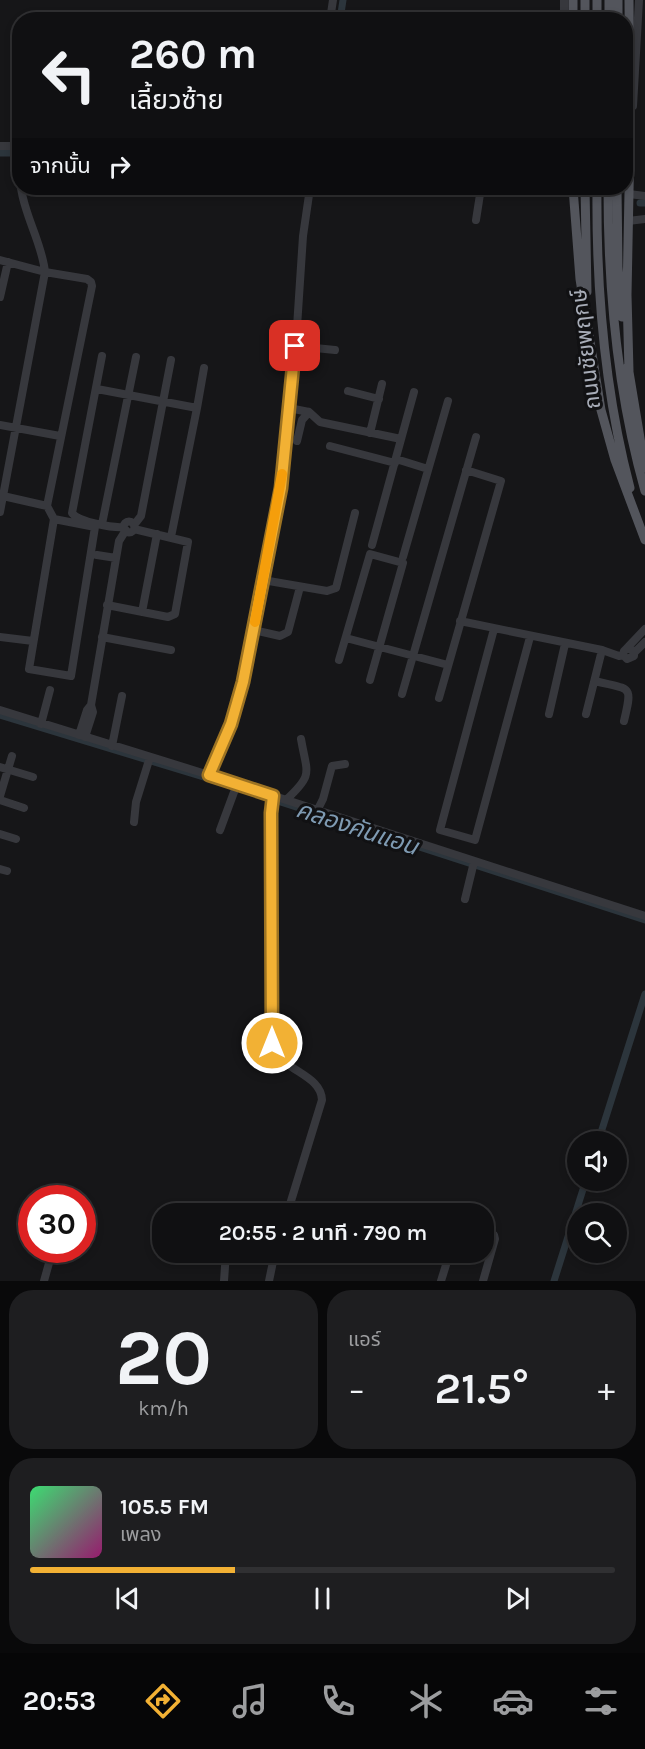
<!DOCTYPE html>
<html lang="th">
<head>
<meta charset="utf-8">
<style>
	:root { --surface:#101012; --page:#1e1e20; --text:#f1f3f6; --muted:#9c9d9f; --line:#303032; --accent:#f2b134 }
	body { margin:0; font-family:Karla,"Noto Sans Thai",sans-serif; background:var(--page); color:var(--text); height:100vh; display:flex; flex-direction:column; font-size:22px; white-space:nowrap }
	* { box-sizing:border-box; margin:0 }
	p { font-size:20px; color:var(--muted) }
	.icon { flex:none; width:33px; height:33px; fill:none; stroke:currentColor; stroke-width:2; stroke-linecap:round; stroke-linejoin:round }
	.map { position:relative; height:1281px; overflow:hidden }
	.side { display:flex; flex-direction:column; gap:9px; padding:9px; background:#09090a; flex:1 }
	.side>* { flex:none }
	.top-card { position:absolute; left:12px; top:12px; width:621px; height:183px; border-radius:24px; box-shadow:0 3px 9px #0003,0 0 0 2px var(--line); background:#101012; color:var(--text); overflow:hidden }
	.controls { position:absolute; left:567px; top:1131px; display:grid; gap:12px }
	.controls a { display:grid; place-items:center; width:60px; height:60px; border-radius:50%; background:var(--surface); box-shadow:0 3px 9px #0003,0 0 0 2px var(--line); font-size:30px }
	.speed { position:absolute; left:18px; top:1185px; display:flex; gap:12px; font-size:30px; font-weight:700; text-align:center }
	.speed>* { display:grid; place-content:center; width:78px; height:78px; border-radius:50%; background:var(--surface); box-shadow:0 3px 9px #0003,0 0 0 2px var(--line); line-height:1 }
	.speed .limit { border:9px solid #d22; background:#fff; color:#111 }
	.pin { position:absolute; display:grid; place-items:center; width:51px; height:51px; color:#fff; margin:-26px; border-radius:12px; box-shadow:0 3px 9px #0006 }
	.me { position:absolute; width:66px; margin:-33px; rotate:0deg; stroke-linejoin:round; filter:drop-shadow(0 0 4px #0008) }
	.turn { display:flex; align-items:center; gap:21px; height:126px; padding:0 18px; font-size:27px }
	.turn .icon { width:78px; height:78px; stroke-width:2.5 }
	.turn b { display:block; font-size:42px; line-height:51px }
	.then { display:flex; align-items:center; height:57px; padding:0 18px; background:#0003; gap:12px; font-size:22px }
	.big { font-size:45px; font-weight:600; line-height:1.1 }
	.side .card { flex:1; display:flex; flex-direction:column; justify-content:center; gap:9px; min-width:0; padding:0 21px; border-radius:24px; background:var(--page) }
	.side .dial { align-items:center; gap:0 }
	.dial b { font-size:78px; line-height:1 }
	.song { display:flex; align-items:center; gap:18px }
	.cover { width:72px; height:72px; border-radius:9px; background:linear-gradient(135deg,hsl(140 70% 55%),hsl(320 70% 35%)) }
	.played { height:6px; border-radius:3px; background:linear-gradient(90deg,var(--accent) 35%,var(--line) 35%) }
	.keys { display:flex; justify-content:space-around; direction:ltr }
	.heat { display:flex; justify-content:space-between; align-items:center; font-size:33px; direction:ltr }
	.side .tiles { flex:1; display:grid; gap:9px; grid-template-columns:1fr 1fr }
	.card:last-child { grid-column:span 2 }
	.trip { position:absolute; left:152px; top:1203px; width:342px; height:60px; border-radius:24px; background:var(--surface); box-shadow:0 3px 9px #0003,0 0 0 2px var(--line); font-weight:600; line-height:60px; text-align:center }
	.tabs { display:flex; height:96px; justify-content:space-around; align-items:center; background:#060607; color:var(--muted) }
	.tabs .icon { width:42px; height:42px }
	.tabs .current { color:var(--accent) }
	.tabs b { font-size:27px; color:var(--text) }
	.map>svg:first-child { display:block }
</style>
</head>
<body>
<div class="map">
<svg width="645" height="1281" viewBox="0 0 645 1281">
	<rect width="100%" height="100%" fill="#161618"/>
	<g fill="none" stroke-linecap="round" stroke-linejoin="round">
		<path stroke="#2c353c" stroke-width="7" d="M340,20l3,-20
			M0,153h20
			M543,188l23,4
			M640,203h5
			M0,715l210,64 435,141
			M598,1142l47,-148
			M554,1281l32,-101"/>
		<path stroke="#37383d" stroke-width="8" d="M564,0v20
			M330,20l3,-20
			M633,106l6,-106
			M0,146h20
			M629,194l16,2
			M476,220l5,-32
			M628,221l17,-2
			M0,260l45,12 42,7 4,3 1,4 -45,220
			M0,297l8,-35
			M295,346l40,4
			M102,356l-30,157c6,9 41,15 52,14
			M97,389l100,19 -26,129
			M348,391l31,8
			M197,408l7,-40
			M289,408l20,4 11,10 81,17
			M0,425l60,11
			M370,433l12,-49
			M297,441l5,-21 7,-8
			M330,446l65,17
			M396,459l32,10
			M3,496l44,10 7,13 -25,150 42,7 24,-149 -41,-8
			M0,512l45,-240c-3,-29 -20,-55 -24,-84
			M123.5 527a5.5 5.5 0 1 1 11 0a5.5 5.5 0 1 1-11 0Z
			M102,524l34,-167
			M134,525l7,-9 30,-156
			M372,545l42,-153
			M97,555l19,3
			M403,557l45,-156
			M263,580l64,11 9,-3 19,-75
			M107,605l61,12 7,-3 13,-72 -54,-13
			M142,612l15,-78
			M460,621l142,29 17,6 4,-1 4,4 7,-3v-5l-7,-3 -3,3 -1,4
			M494,629l-54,201 35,10 55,-203
			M253,630l27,6 8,-4 12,-45
			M0,637l33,4
			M102,637l69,13
			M346,638l102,27
			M627,648l18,-19
			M635,652l10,-10
			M339,660l31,-106 33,9 -33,117
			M595,681c36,9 38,3 29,40
			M402,694l74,-257
			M439,698l62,-217 -35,-11
			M0,710l209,65 436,141
			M549,714l16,-70
			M586,714l16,-64
			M41,724l9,-34
			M79,735l8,-25 4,-5
			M85,737l8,-25 -2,-7 28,-164 7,-11
			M112,746l10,-50
			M0,767l33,10
			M209,775l22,-51 12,-42 38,-194 15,-146 7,-106 7,-48
			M0,796l12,-40
			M273,796l-2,17 1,230c8,29 49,30 50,57l-35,114
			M0,800l24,8
			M286,800c28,-26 21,-26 15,-61
			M317,811l6,-12 9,-33 13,-2
			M134,822l2,-20 14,-45
			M220,830l17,-46
			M0,834l16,5
			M0,869l7,2
			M465,899l9,-37
			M483,1233l11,2 1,4 -12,42
			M202,1259l2,-7
			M44,1281l5,-18
			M224,1281l2,-29
			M269,1281l6,-29
			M441,1281l9,-29"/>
		<path stroke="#53555c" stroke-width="9" d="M573,0v20
			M585,0v20
			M597,20v-20
			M609,20v-20
			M618,20v-20
			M573,188l7,91 21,131 14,50 30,80
			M585,188l2,104
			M597,188c-1,102 7,201 33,300
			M608,188c0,102 9,204 37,303
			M617,188l1,79 4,50
			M628,366l17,102
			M629,371l-2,-76 3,-154 -1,-141"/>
	</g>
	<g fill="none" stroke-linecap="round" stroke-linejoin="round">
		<g stroke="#9d7322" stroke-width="15">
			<path id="route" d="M272,1043l-1,-230 2,-17 -64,-21 22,-51 12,-42 38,-194 14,-142"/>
		</g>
		<use href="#route" stroke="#f2b134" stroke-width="10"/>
		<path stroke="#f59e0b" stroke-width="10" d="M255,622l27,-148"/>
	</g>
	<g text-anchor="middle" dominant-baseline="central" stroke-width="6" stroke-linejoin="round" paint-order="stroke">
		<g font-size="22" fill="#a8adb8" stroke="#111113">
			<text transform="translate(586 349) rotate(-97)">ถนนชัยพฤกษ์</text>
		</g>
		<g font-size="24" font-style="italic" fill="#7f9bb3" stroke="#111113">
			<text transform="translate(357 828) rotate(18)">คลองคันแอน</text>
		</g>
	</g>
</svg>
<div class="controls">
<a><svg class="icon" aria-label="sound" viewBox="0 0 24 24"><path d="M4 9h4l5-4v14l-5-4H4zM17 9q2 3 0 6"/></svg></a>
<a><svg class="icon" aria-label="search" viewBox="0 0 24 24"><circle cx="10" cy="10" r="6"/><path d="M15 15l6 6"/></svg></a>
</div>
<div class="speed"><div class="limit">30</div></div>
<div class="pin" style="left:295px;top:346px;background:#d93025"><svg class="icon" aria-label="arrive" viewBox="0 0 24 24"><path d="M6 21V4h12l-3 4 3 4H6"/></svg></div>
<svg class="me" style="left:272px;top:1043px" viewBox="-20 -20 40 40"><circle r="17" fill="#f2b134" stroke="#fff" stroke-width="3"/><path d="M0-11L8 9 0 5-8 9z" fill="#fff"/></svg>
<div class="trip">20:55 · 2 นาที · 790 m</div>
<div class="top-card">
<div class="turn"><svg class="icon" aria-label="left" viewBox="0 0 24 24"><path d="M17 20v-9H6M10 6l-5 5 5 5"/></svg><div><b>260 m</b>เลี้ยวซ้าย</div></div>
<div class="then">จากนั้น<svg class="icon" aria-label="right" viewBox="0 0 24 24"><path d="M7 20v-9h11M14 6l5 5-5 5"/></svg></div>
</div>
</div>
<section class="side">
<div class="tiles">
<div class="card dial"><b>20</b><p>km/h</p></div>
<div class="card"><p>แอร์</p>
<div class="heat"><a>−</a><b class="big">21.5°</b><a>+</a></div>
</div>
<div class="card">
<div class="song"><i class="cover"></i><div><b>105.5 FM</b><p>เพลง</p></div></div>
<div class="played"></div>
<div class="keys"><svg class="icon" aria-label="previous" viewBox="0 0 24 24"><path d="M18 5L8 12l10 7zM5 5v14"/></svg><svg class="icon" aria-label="pause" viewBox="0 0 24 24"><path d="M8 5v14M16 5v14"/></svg><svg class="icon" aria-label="next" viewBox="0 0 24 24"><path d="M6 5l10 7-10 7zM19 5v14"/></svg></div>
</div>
</div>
</section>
<nav class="tabs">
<b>20:53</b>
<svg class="icon current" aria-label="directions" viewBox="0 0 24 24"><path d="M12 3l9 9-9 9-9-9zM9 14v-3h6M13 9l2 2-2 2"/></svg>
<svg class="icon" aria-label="music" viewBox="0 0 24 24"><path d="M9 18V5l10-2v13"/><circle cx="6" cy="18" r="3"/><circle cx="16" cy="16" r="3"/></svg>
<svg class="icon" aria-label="phone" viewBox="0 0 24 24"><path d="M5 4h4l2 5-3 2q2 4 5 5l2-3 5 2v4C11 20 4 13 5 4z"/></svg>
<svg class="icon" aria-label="climate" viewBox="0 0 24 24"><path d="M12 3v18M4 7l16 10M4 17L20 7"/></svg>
<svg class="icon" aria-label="car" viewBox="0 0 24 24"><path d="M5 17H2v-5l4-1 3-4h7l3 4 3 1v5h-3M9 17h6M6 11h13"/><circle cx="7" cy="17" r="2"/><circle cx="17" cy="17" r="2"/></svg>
<svg class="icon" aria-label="filters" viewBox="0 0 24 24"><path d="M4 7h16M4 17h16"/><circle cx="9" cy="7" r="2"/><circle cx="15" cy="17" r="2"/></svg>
</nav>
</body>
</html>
